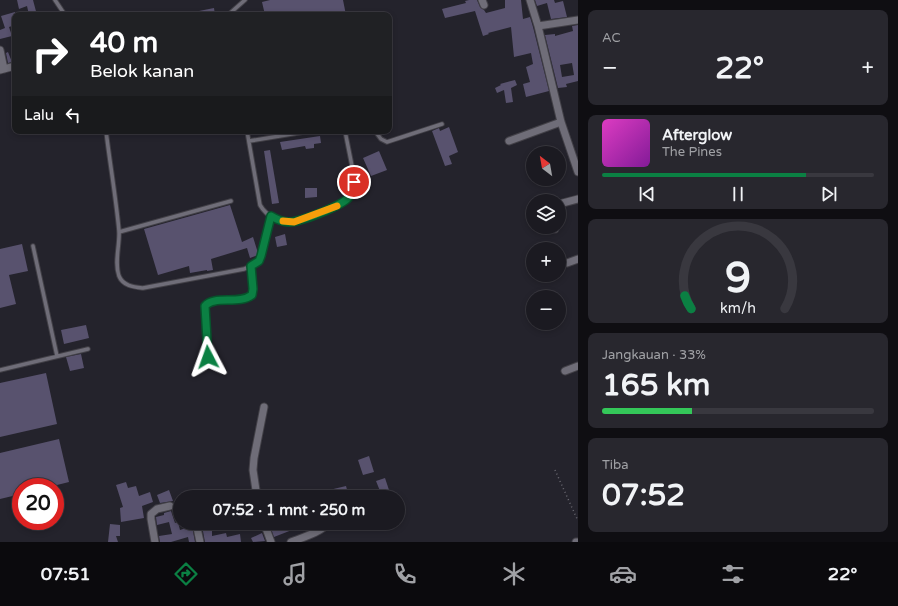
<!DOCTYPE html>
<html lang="id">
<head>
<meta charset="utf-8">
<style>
	:root { --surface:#1b1a21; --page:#28272e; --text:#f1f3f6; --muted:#a0a1a5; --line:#39383f; --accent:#0b8043 }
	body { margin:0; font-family:"Varela Round",sans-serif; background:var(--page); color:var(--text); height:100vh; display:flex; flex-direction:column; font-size:15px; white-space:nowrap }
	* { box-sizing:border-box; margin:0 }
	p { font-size:13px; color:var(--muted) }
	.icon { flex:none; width:22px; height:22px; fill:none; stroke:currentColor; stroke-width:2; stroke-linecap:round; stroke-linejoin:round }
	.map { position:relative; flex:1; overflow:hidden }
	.panel { display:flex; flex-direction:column; gap:10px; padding:10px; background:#0f0e12; width:320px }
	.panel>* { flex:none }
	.hud { position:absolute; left:12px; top:12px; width:380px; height:122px; border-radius:8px; box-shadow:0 2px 6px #0003,0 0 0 1px var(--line); background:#202124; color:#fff; overflow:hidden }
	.needle { width:26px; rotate:329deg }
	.controls { position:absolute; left:526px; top:146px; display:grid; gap:8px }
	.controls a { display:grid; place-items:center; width:40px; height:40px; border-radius:50%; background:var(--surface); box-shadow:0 2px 6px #0003,0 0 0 1px var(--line); font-size:20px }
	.speed { position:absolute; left:12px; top:478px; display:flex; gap:8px; font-size:20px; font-weight:700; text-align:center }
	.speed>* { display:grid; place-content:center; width:52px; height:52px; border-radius:50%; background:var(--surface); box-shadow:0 2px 6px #0003,0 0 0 1px var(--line); line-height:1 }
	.speed .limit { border:6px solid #d22; background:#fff; color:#111 }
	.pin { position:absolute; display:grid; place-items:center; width:34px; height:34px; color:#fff; margin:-17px; border:2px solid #fff; border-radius:50%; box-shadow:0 1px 4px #0007 }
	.me { position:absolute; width:44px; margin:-22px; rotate:356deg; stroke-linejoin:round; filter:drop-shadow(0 0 3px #0008) }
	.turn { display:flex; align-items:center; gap:14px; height:84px; padding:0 12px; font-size:18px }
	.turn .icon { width:52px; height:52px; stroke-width:2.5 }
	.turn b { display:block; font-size:28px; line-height:34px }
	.then { display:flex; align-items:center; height:38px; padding:0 12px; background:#0003; gap:8px; font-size:15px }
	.big { font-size:30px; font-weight:700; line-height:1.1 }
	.panel .card { flex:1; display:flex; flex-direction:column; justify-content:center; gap:6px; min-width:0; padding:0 14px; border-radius:8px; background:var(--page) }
	.panel .dial { align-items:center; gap:0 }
	.dial svg { height:104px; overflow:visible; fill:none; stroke:var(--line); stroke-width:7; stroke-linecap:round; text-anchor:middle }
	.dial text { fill:var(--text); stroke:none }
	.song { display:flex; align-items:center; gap:12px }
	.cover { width:48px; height:48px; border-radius:6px; background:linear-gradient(135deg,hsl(310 70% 55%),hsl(290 70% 35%)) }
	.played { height:4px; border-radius:2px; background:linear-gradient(90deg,var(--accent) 75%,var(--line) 75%) }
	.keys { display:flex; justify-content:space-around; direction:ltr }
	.heat { display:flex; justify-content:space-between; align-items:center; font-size:22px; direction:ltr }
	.charge { height:6px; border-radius:3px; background:linear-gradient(90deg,#34c759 33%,var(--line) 0) }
	.trip { position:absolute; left:173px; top:490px; width:232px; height:40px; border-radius:20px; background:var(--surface); box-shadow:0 2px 6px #0003,0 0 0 1px var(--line); font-weight:700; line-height:40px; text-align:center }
	.tab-bar { display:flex; height:64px; justify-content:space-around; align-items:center; background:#0b0a0d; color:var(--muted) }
	.tab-bar .icon { width:28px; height:28px }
	.tab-bar .active { color:var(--accent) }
	.tab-bar b { font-size:18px; color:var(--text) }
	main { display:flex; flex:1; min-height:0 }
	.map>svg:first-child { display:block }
</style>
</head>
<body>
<main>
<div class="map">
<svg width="578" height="542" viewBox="0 0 578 542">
	<rect width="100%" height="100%" fill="#24232c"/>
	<path fill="#58526e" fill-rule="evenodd" d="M17,0h16l4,15h-8l-2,-9 -8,3z
		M270,0h73l3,15h-81l-3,-13z
		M469,0h8l3,7 4,3 2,3 19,-5v-8h16l2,19 7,-2 3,10 16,64 -23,6 -3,-13 7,-2 -4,-15 7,-3 -2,-11 -17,4 -3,-30 -23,6 1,1 -6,2 -8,-25 -30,7 -3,-9 24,-6 -1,-2z
		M535,0h19l1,3 8,-2 4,16 -16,2 -4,-16 -10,3z
		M214,8l1,7h-21v-3z
		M15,12v13l-6,2 3,9 -12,3v-9l5,-2 -4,-12z
		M578,25v56l-12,3 1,3 -9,1 -13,-53 10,-1v2l18,-5 -1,-5zM572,63l2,12 -12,2 -2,-12z
		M8,52l4,10 -4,1 -2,-10z
		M515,80l2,5 -6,3 2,14 -7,1 -2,-13 -7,3 -2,-5 6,-3 -1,-1z
		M449,127l9,25 -9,4 3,8 -7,2 -13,-35 7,-3 1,3z
		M320,136l1,7 -7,1v4l-8,1 -1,-3 -23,4 -2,-8z
		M270,150l9,53 -7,1 -8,-53z
		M379,151l8,19 -16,6 -8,-18z
		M305,188h12v9l-12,1z
		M230,205l12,37 11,-5 5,16v2l-8,3 -3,-10 -36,11 2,11 -6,1v-1l-17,3 -1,-7 -31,9 -14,-46z
		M285,234l2,11 -10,2 -2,-10z
		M22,244l6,27 -19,4 7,29 -16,4v-59z
		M86,325l3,13 -25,6 -3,-14z
		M81,354l3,14 -14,3 -4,-14z
		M46,373l11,51 -57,13v-54z
		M59,439l10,43 -20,5h-28v7l-21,5v-46z
		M369,456l5,16 -11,3 -5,-15z
		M385,478l5,15 -8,3 -6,-15z
		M126,482l2,6 8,-2 3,10 11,-4 3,10 -11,4 2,12 -23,4 -1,-14 3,-1 -7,-22z
		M346,486l3,11h-22l-2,-6z
		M169,490l4,11 -13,2 -3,-8z
		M171,511l4,12 3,-1 2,8 12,-4 3,16h-6l-1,-5 -17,5h-11l-1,-6 13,-2 -3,-12 -12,3 -1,-8 8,-2v-2z
		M269,523h25l3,5 -23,9z
		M110,524l10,1v11h-4l2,6h-10z
		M212,525v11l14,-3 1,4 13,-3 1,8h-36l-3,-16z
		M262,533l3,8 -12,1 -2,-4z"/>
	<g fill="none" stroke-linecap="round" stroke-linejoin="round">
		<g stroke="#424047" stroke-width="5.5">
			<path id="service" d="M55,0l10,15
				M228,15l17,-15
				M106,131c4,33 10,67 13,100 1,14 -5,31 0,45 4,10 15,11 24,12l101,-19c8,-3 14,-5 17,-13l10,-40
				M247,131l13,74c7,12 20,17 34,17 15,-6 49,-13 57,-27 3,-6 3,-13 3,-19l-9,-45
				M375,131l6,8 6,3 55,-18
				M249,141l61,-10
				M119,232l112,-31
				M33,246l24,110
				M208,357l-3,-51c8,-10 33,-2 46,-10l2,-7 -2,-23
				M0,370l88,-21"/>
		</g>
		<g stroke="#424047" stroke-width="9">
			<path id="minor" d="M482,0l2,5
				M530,0l8,26 23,96 17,50
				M538,26l40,-6
				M0,50l4,19
				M0,70l15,-4
				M509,141l52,-19
				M559,204l19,-5
				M555,227v2
				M567,263l11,-4
				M565,371l13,-5
				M257,497l-4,-27 1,-12 10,-51
				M369,497l6,-2
				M196,523l4,19
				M264,523l7,19
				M155,542l-4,-23v-5l6,-5 13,-3
				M291,542c10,-4 31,-10 37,-19
				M576,542h2"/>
		</g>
		<path stroke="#6c6b73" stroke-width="1.5" stroke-dasharray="1 3" stroke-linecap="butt" d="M555,470l23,51"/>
		<use href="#service" stroke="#6f6d78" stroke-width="3.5"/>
		<use href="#minor" stroke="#6f6d78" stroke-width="7"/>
	</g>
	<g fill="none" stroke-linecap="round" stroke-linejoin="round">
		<g stroke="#07532c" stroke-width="10">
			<path id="route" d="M208,357l-3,-51c9,-11 34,-1 47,-11l1,-6 -2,-23 8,-5 2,-5 10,-40c5,3 11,6 18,6 11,0 53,-16 60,-25 4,-4 5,-10 5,-15"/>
		</g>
		<use href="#route" stroke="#0b8043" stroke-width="7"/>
		<path stroke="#f59e0b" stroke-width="7" d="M283,221l11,1 43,-16"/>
	</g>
</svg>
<div class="controls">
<a><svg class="needle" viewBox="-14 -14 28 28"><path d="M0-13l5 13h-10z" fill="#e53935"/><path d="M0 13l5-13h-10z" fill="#a0a1a5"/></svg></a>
<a><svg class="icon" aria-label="layers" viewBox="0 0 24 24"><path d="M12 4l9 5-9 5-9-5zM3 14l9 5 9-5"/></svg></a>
<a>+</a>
<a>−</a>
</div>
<div class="speed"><div class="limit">20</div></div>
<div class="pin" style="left:354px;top:182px;background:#d93025"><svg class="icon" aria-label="arrive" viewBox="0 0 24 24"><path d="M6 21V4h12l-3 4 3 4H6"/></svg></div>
<svg class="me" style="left:208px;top:357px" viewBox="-20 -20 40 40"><path d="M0-17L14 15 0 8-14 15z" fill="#0b8043" stroke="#fff" stroke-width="4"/></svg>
<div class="trip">07:52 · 1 mnt · 250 m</div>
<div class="hud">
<div class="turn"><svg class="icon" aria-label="right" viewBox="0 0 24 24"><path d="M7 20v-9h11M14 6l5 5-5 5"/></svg><div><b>40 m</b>Belok kanan</div></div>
<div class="then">Lalu<svg class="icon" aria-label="left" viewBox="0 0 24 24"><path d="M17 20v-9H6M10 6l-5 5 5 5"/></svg></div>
</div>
</div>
<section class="panel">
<div class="card"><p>AC</p>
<div class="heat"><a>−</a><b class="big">22°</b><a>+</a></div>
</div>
<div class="card">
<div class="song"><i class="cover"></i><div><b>Afterglow</b><p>The Pines</p></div></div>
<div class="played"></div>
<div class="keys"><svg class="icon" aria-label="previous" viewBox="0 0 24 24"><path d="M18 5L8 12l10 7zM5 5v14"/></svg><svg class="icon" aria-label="pause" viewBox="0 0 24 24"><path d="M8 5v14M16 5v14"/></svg><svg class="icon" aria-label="next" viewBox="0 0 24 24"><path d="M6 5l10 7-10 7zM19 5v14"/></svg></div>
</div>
<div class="card dial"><svg viewBox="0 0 100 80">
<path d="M14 69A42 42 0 1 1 86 69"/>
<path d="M14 69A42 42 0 0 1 9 59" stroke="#0b8043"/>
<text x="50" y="56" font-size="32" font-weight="700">9</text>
<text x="50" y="72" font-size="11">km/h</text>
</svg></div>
<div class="card"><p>Jangkauan · 33%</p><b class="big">165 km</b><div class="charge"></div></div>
<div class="card"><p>Tiba</p><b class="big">07:52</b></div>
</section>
</main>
<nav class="tab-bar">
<b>07:51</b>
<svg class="icon active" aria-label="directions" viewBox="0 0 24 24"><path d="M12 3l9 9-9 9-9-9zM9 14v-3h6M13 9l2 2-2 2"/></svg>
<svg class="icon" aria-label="music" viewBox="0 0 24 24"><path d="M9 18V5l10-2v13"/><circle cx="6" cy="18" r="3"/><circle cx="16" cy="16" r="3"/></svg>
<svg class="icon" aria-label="phone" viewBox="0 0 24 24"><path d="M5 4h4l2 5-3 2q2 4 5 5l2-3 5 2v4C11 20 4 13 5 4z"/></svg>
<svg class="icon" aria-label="climate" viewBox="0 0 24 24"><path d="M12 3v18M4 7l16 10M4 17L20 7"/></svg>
<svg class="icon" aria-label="car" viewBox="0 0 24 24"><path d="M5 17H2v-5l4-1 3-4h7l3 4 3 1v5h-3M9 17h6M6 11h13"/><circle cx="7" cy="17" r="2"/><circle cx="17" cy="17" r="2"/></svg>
<svg class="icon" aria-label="filters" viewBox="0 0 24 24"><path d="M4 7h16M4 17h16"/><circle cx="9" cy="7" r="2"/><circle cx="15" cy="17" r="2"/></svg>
<b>22°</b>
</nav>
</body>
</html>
